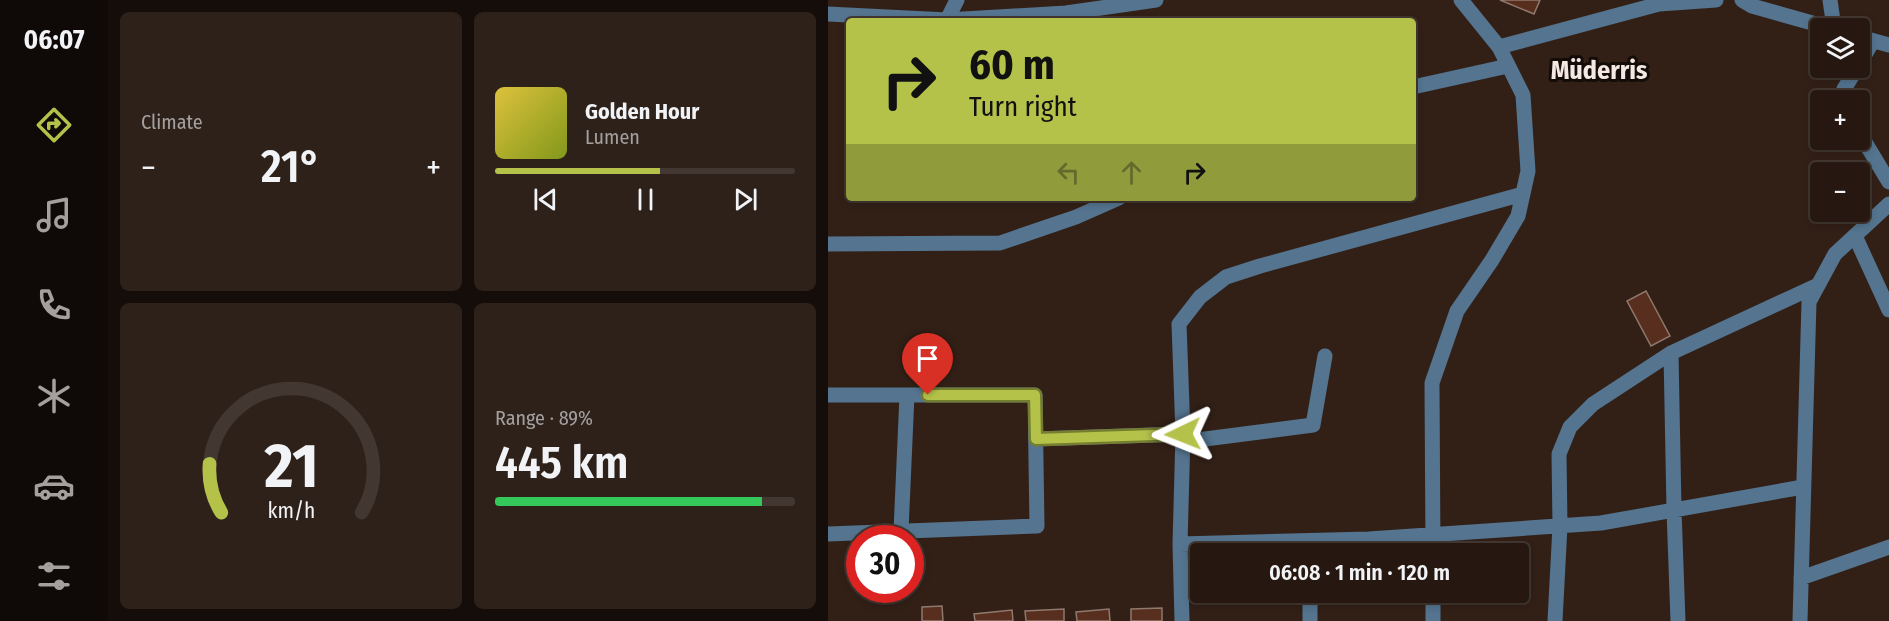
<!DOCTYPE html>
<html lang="en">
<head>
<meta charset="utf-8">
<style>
	:root { --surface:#261811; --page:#2e211a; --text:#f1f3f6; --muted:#a4a09f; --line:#423731; --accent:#b4c24a }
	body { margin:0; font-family:"Fira Sans Condensed",sans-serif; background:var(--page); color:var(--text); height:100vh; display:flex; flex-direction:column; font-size:22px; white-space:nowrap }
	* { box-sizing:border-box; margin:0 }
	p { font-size:20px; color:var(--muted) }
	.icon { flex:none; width:33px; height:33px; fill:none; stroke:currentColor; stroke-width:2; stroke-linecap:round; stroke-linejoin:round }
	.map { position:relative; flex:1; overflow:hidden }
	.sheet { display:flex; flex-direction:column; gap:12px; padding:12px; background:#150d09; width:720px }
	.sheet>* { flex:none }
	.banner { position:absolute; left:18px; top:18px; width:570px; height:183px; border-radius:6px; box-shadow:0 3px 9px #0003,0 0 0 2px var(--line); background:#b4c24a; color:#111; overflow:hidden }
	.controls { position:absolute; left:982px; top:18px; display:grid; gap:12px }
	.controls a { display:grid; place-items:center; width:60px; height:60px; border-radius:6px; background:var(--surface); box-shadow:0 3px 9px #0003,0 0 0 2px var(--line); font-size:30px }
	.speed { position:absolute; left:18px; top:525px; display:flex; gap:12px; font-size:30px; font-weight:700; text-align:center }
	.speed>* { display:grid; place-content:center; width:78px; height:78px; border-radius:50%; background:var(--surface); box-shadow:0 3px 9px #0003,0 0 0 2px var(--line); line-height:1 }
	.speed .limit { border:9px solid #d22; background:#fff; color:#111 }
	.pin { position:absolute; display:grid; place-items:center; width:51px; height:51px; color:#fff; margin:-62px -26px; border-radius:50% 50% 50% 0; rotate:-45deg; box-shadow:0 0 6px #0007 }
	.pin .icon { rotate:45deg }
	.me { position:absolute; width:66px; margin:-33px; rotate:268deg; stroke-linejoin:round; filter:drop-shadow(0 0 4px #0008) }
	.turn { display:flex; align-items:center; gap:21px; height:126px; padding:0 24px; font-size:27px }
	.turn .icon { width:78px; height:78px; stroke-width:2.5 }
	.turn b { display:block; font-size:42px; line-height:51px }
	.lanes { display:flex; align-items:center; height:57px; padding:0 24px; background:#0003; justify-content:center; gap:30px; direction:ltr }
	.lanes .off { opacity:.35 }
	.big { font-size:45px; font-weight:600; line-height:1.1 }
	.sheet .widget { flex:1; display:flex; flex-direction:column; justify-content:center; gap:9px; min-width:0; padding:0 21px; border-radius:9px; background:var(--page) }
	.sheet .dial { align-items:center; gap:0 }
	.dial svg { height:156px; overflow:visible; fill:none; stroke:var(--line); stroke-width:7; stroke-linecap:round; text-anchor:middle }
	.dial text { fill:var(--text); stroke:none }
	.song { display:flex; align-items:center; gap:18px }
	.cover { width:72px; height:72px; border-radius:9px; background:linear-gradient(135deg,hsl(50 70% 55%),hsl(70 70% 35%)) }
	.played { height:6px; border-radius:3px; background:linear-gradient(90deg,var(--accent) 55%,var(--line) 55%) }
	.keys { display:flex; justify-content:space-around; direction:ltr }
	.heat { display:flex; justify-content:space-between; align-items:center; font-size:33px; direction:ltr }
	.charge { height:9px; border-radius:4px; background:linear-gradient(90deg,#34c759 89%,var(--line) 0) }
	.sheet .tiles { flex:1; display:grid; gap:12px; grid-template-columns:repeat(2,1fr) }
	.trip { position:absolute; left:362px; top:543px; width:339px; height:60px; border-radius:6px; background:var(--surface); box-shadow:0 3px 9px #0003,0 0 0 2px var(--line); font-weight:600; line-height:60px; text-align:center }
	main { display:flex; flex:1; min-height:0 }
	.tab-bar { display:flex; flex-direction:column; width:108px; justify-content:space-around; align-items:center; background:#0f0a07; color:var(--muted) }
	.tab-bar .icon { width:42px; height:42px }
	.tab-bar .active { color:var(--accent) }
	.tab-bar b { font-size:27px; color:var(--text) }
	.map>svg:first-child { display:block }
</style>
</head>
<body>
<main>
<nav class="tab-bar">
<b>06:07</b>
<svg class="icon active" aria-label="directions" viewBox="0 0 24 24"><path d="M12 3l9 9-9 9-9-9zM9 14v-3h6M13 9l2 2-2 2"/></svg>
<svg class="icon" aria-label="music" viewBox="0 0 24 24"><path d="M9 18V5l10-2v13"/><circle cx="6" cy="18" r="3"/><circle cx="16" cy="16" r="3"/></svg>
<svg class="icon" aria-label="phone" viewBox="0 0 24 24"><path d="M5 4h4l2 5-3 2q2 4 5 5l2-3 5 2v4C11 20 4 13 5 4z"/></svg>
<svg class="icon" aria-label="climate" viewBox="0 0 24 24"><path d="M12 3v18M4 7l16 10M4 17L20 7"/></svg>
<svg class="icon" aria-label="car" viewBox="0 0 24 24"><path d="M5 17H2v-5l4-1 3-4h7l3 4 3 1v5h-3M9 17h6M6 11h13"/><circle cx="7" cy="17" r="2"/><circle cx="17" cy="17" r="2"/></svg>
<svg class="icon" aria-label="filters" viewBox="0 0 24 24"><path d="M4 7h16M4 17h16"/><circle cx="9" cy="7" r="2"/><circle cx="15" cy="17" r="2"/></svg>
</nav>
<section class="sheet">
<div class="tiles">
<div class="widget"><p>Climate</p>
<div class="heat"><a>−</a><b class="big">21°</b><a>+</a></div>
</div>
<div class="widget">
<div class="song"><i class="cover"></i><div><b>Golden Hour</b><p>Lumen</p></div></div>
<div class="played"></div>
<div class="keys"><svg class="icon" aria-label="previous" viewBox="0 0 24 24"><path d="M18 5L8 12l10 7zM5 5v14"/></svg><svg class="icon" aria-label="pause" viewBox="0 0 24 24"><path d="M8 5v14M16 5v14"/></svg><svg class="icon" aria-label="next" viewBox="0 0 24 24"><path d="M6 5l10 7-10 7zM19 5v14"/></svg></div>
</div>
<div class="widget dial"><svg viewBox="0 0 100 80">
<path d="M14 69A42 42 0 1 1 86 69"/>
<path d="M14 69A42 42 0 0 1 8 44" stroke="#b4c24a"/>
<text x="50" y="56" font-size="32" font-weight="700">21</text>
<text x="50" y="72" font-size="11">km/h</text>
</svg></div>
<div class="widget"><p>Range · 89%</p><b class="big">445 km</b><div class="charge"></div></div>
</div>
</section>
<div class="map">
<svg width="1061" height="621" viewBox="0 0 1061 621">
	<rect width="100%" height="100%" fill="#322017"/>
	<path fill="#582f1e" stroke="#8f786e" stroke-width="1.5" d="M672,0h40l-6,14z
		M818,291l24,45 -19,10 -24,-45z
		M114,606l1,15h-21v-14z
		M334,608v13h-31v-12z
		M236,609v12h-38l-1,-10z
		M281,609l1,12h-33l-1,-9z
		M184,610l1,11h-38l-1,-7z"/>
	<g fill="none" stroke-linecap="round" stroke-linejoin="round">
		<path stroke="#54748f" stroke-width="15" d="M914,0l10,6 78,22
			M1002,0l4,28
			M0,14l119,6 119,-7 90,-13
			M119,20l10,-20
			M1032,37l29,8
			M671,47l160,-43 57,-4
			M1032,63l13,-22
			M585,87l95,-21
			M1019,100l-3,-11 13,-21
			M1032,134l29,48
			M1027,236l34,74
			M0,244l172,-1 76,-26 43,-19
			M843,353l3,157 4,111
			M0,395h207l2,131 -209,8
			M355,434l-4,-110 21,-27 26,-20 34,-11 263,-72
			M208,439l147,-5 -3,110 2,77
			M354,442l131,-17 12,-69
			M73,531l6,-136
			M352,544l189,-5 232,-16 202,-36
			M605,554l-1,-171 25,-72 35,-51 26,-44 10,-45 -5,-76 -24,-48 -38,-47
			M973,578l88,-31
			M482,592v29
			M605,592v29
			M727,621l5,-95 -1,-72 11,-27 23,-23 78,-51 147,-68
			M972,621l9,-319 26,-48 54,-50"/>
	</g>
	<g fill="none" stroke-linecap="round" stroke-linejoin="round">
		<g stroke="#757e30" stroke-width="15">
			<path id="route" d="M100,395h107l1,44 147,-5"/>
		</g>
		<use href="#route" stroke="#b4c24a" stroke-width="10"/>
	</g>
	<g text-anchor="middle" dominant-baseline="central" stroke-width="6" stroke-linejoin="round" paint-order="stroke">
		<g font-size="26" font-weight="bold" fill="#f5e8e2" stroke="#140c08">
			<text x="771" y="70">Müderris</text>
		</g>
	</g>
</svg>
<div class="controls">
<a><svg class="icon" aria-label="layers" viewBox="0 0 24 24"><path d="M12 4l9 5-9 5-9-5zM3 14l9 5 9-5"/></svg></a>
<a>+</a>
<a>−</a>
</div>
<div class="speed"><div class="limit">30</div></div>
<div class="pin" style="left:100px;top:395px;background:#d93025"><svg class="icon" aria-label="arrive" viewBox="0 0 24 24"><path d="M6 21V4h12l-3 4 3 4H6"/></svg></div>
<svg class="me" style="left:355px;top:434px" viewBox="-20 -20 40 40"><path d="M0-17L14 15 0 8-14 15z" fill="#b4c24a" stroke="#fff" stroke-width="4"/></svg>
<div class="trip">06:08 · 1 min · 120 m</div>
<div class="banner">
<div class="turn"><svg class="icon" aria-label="right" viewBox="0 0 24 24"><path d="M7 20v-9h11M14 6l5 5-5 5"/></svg><div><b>60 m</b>Turn right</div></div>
<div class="lanes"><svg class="icon off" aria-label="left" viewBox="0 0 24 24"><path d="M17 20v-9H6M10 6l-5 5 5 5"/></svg><svg class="icon off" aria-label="ahead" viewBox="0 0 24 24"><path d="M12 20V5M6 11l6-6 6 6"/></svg><svg class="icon" aria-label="right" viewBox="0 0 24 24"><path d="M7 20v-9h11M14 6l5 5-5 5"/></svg></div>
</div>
</div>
</main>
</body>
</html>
